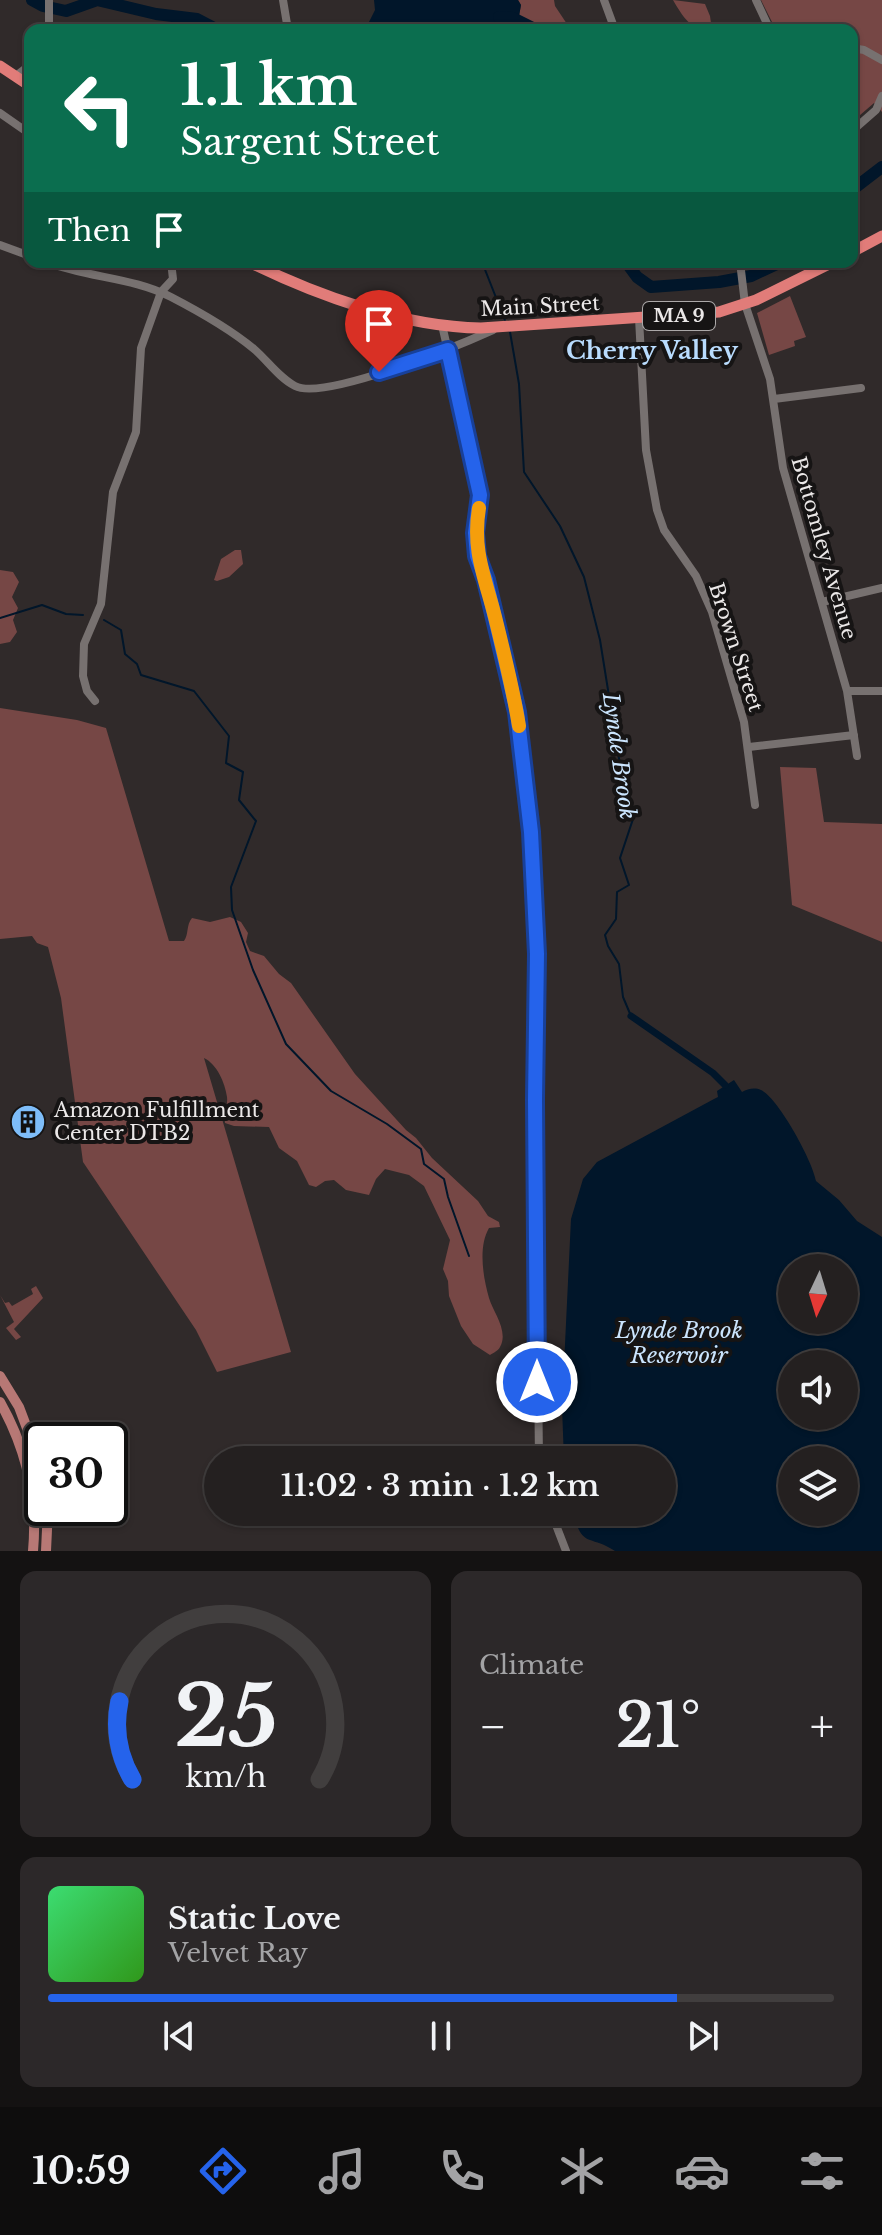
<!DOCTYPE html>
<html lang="en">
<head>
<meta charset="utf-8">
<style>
	:root { --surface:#242020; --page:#2c2829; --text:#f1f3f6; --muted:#a3a3a5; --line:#413e3e; --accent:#2563eb }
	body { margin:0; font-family:"Libre Baskerville",serif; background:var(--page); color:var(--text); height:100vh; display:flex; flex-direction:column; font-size:30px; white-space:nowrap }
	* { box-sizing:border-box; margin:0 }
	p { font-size:26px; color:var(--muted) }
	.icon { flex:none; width:44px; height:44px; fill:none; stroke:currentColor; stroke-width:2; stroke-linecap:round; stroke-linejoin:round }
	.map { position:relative; height:1551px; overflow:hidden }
	.side { display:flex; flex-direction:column; gap:20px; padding:20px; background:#141212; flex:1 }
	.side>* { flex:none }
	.banner { position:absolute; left:24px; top:24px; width:834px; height:244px; border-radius:16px; box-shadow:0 2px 6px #0004,0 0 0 2px var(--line); background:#0b6e4f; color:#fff; overflow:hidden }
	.needle { width:52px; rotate:184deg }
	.fabs { position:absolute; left:778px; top:1254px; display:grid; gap:16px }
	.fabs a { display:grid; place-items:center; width:80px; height:80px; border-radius:50%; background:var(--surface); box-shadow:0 2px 6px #0004,0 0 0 2px var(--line); font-size:40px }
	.speed { position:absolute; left:24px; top:1422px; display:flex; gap:16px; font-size:40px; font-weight:700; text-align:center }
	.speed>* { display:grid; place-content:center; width:104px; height:104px; border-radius:50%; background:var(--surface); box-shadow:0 2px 6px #0004,0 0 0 2px var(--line); line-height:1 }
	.speed .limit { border:4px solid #111; border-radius:12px; background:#fff; color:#111 }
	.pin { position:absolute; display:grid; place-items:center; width:68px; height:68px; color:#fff; margin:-82px -34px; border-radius:50% 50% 50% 0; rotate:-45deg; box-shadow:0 0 8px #0007 }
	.pin .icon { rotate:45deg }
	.me { position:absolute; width:88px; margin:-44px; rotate:0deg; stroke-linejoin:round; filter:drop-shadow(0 0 6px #0008) }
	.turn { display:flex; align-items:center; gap:28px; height:168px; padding:0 24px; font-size:36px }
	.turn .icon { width:104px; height:104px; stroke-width:2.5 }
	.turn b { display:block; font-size:56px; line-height:68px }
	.then { display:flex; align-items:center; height:76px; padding:0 24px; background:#0003; gap:16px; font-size:30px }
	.big { font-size:60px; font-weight:600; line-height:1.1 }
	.side .widget { flex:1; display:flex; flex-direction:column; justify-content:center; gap:12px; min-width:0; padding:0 28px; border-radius:16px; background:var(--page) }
	.side .dial { align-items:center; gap:0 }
	.dial svg { height:208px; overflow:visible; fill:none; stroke:var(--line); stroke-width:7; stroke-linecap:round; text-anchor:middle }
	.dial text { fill:var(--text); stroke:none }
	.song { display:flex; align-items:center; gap:24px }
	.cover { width:96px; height:96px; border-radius:12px; background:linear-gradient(135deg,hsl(140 70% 55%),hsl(110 70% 35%)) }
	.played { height:8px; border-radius:4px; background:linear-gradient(90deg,var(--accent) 80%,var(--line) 80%) }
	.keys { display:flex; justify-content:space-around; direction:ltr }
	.heat { display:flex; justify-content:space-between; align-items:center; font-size:44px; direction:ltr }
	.side .tiles { flex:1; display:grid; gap:20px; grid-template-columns:1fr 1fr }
	.widget:last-child { grid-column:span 2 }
	.trip { position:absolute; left:204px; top:1446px; width:472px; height:80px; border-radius:40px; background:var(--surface); box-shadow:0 2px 6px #0004,0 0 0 2px var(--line); font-weight:600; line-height:80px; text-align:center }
	.tabs { display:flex; height:128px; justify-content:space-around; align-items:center; background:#0e0d0d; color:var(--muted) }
	.tabs .icon { width:56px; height:56px }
	.tabs .active { color:var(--accent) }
	.tabs b { font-size:36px; color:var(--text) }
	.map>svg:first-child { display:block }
</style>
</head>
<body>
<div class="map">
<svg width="882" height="1551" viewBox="0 0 882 1551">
	<rect width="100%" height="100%" fill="#302a2a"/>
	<path fill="#764745" d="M518,0h36l1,6 16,24h-60l-2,-9 10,-5 2,-11z
		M673,0l32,4 5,12 2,14c-22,0 -29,-13 -39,-30z
		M761,0h121v112l-8,-9 -22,19v-92h-76z
		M790,296l16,41 -12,4 1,5 -26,9 -12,-42z
		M235,550h6l2,14 -14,13 -12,4 -3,-1 7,-21z
		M0,570l13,2 6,10 -7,15 6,11 -5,12 4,12 -7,10 -10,2z
		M0,708l77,12 29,8 63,213h15c5,-7 2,-16 8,-23l18,4 20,-5 11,5 7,11 -2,9 4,9 14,5 15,18 12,9 64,91 51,56 10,8 16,20 46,43 10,15 11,6 1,5 -11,1c-11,19 -6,49 0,70 4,14 20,33 11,49 -2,4 -7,6 -10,8l-17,-11 -12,-18 -12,-30 -1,-15 -5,-12 7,-29 -26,-54 -15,-11 -24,-6 -9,10 -7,16 -23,-5 -12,-10 -9,1 -9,6 -7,-2 -12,-24 -18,-13 -10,-21 -35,-1 -9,-3c-1,-8 3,-17 2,-26 -2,-14 -10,-33 -23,-39l87,294 -74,20 -21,-42 -113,-168 -22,-164 -13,-51 -11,-4 -5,-7 -32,3z
		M780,767l36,1 8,54 58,2v118l-90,-37z
		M36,1286l7,12 -29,31 7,8 -5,3 -10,-12 8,-6 -14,-27 5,8 4,-1 3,4 21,-12 -2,-5z"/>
	<path fill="#01162a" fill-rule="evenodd" d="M374,0h144l3,5 -2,11 -10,5 2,9h-146l10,-20z
		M734,1080l8,12c6,-3 12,-5 19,-2 18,9 52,72 55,91l23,19 18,21 25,16v314h-267c-26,-17 -33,-2 -42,-39h89v-52h-98l-2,-53 9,-188 12,-40 14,-17 117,-63 4,-2 -1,-6zM792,1268h52v52h-52zM792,1364h52v52h-52zM792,1460h52v52h-52z"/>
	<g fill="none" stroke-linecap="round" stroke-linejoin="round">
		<path stroke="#01162a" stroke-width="2" d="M482,262l24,61
			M510,332l9,52 5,88 36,54 24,51 16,63 25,156 8,23 -13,39 9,27 -12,7 -1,27 -11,16 3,11 11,18 4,33 8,19
			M0,618l42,-13 24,9 17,1
			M104,620l17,10 4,24 12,10 4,11 53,16 35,45 -3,27 17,9 -4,28 17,21 -25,66 1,23 21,60 33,74 45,47 56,33 34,25 3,15 20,15 4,18 21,59"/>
		<path stroke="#01162a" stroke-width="7" d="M631,1016l82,57 12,12"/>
		<path stroke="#01162a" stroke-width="12" d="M32,0l11,6 23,5 31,-11 59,14 41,5 21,11
			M499,17l14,1 24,12
			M852,190l30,-23
			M626,262l11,15 14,10 68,-5 32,-6 30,-14"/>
		<path stroke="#777170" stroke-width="8" d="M283,0l5,30
			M604,0l11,30
			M756,0l14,30
			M49,30v-30
			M852,48l12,2 18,10
			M16,76l14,-11
			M0,113l30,21
			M852,131l24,-21 6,-14
			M0,245l30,11
			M47,262c41,16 85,15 124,35 27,14 59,32 83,52 13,11 25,29 41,37 29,15 165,-41 198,-56
			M740,262l5,42 25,75 13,89 64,223 10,65
			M639,318l7,132 11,60 7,20 32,46 16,36 32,110 11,83
			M442,325l36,156c3,24 -4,46 -1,70l40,161 16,151 4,76 -2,161 4,360
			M774,399l87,-11
			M822,602l60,-14
			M847,691h35
			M95,701l-8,-10 -4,-15 1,-32 17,-40 12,-112 23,-60 5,-84 20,-56 12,-13 -2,-17
			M749,747l105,-12
			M551,1512l15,39"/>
		<path stroke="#b77875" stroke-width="10" d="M0,1376l19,31 23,61
			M0,1402c26,46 38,95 33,149
			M46,1551l2,-43"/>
		<path stroke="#e17c79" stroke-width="11" d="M0,66l30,20
			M852,252l30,-16
			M249,262c69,34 155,65 232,66l238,-16 37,-12 77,-38"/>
	</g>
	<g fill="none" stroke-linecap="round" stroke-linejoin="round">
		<g stroke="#184099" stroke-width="20">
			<path id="route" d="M379,372l69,-22 32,145 -5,38 2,23 9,24 31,132 14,120 6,122 -2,146 2,282"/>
		</g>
		<use href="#route" stroke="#2563eb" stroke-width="14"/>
		<path stroke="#f59e0b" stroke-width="14" d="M479,508c-7,43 6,69 16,109 9,36 18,72 24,109"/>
	</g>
	<defs>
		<g id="building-disc" transform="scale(1.8)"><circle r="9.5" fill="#7ebdf9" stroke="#161414"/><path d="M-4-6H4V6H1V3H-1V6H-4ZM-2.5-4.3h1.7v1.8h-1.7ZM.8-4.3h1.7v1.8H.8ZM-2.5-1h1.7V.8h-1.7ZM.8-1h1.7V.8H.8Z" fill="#111"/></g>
	</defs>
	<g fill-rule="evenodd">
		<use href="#building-disc" x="28" y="1122"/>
	</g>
	<g text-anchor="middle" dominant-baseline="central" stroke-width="8" stroke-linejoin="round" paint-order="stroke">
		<rect fill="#161414" stroke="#aba8a8" stroke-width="2" x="643" y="302" width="72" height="28" rx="6"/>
		<g font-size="18" font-weight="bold" fill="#ebe8e8">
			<text x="679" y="316">MA 9</text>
		</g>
		<g font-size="20" fill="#ebe8e8" stroke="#161414">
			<text transform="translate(540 306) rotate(-3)">Main Street</text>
			<text transform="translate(824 548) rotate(74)">Bottomley Avenue</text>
			<text transform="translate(736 647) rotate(72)">Brown Street</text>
		</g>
		<g font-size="20" fill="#ebe8e8" stroke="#161414" text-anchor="start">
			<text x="54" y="1110">Amazon Fulfillment<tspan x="54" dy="23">Center DTB2</tspan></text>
		</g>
		<g font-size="22" font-style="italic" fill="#cbe5fe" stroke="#161414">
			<text transform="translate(619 756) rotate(82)">Lynde Brook</text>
			<text x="679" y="1330">Lynde Brook<tspan x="679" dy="25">Reservoir</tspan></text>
		</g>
		<g font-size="24" font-weight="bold" fill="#b9dcfe" stroke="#161414">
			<text x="652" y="350">Cherry Valley</text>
		</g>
	</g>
</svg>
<div class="fabs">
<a><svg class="needle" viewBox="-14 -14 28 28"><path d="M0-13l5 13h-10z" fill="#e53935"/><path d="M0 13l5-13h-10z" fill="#a3a3a5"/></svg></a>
<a><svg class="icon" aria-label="sound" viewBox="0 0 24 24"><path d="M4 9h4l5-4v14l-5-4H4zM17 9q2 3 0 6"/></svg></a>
<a><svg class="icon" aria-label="layers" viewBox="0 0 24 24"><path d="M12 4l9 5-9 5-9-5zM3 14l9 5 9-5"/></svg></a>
</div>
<div class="speed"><div class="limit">30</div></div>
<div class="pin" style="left:379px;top:372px;background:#d93025"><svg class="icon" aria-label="arrive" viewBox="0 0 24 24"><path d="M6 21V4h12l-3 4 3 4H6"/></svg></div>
<svg class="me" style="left:537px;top:1382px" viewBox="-20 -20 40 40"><circle r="17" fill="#2563eb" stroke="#fff" stroke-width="3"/><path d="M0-11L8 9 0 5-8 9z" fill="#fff"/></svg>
<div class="trip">11:02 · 3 min · 1.2 km</div>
<div class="banner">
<div class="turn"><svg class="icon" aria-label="left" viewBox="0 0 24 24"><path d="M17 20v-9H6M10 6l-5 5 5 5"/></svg><div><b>1.1 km</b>Sargent Street</div></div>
<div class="then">Then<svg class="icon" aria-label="arrive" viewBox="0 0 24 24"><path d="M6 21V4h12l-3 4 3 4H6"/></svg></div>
</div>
</div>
<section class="side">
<div class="tiles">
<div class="widget dial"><svg viewBox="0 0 100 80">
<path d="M14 69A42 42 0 1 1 86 69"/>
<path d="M14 69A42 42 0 0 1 9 39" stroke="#2563eb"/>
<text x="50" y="56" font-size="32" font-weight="700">25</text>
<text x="50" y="72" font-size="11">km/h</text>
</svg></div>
<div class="widget"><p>Climate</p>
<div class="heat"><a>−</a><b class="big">21°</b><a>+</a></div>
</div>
<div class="widget">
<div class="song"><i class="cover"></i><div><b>Static Love</b><p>Velvet Ray</p></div></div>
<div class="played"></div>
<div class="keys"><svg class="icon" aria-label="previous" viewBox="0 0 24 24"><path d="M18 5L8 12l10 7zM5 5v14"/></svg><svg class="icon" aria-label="pause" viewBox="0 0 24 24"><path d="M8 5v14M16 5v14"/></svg><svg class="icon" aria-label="next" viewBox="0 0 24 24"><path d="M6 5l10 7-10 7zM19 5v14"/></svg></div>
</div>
</div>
</section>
<nav class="tabs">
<b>10:59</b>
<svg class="icon active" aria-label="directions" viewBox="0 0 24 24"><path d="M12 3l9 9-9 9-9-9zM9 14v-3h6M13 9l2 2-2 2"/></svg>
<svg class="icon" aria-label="music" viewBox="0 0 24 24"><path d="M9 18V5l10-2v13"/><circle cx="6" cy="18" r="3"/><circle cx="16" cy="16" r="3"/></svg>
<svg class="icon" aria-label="phone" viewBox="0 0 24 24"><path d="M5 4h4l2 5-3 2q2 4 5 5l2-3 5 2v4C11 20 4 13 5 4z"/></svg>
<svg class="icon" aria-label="climate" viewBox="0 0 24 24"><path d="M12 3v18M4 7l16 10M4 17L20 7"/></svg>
<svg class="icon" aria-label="car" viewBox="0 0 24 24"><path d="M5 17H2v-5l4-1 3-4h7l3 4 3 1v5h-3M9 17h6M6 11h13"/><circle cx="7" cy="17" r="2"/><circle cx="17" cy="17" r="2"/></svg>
<svg class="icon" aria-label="filters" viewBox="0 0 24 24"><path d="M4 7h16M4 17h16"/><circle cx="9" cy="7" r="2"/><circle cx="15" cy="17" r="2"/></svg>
</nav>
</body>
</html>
